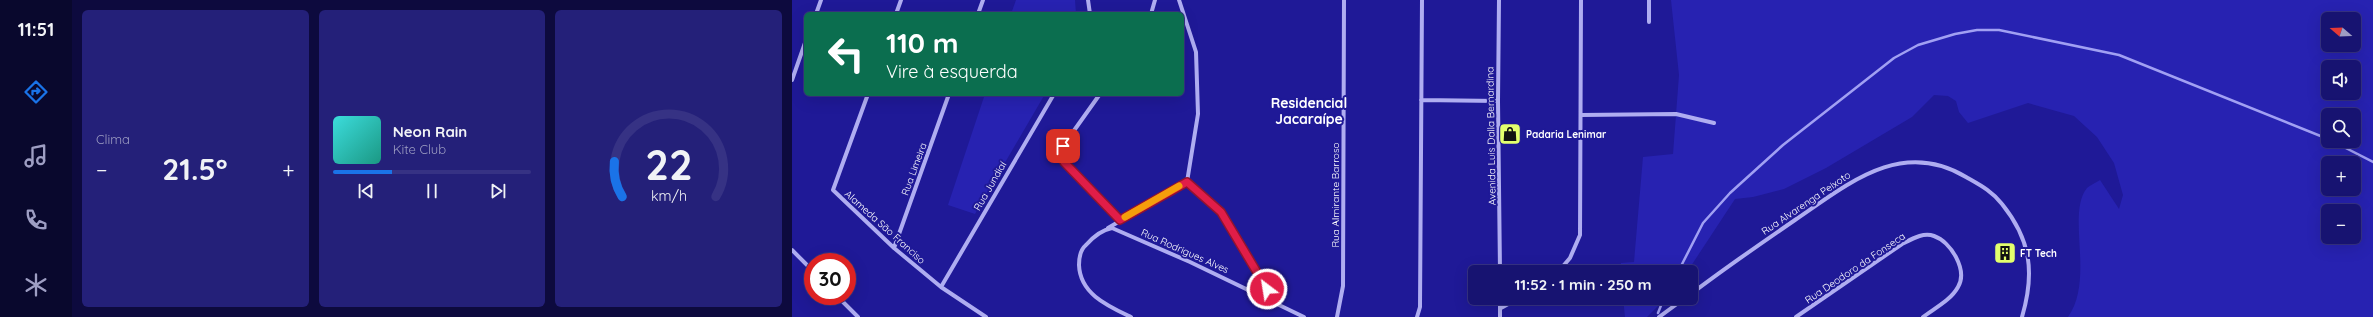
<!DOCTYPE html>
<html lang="pt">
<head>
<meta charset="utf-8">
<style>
	:root { --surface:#171371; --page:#242079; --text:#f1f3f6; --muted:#9e9ec3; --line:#363284; --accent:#1a73e8 }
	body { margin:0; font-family:Quicksand,sans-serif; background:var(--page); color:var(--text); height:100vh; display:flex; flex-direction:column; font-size:15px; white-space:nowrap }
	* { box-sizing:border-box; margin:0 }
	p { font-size:13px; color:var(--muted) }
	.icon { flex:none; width:22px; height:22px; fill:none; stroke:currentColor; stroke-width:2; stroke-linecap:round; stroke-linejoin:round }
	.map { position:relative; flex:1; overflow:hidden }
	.side { display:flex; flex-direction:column; gap:10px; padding:10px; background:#0d0a3e; width:720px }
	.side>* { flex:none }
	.hud { position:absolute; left:12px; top:12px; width:380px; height:84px; border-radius:6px; box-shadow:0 4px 16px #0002,0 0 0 1px var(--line); background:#0b6e4f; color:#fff; overflow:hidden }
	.needle { width:26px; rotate:289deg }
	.tools { position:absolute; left:1529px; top:12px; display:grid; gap:8px }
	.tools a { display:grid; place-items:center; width:40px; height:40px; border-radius:6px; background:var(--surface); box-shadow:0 4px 16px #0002,0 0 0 1px var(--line); font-size:20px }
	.speed { position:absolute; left:12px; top:253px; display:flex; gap:8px; font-size:20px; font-weight:700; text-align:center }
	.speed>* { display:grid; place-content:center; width:52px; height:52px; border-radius:50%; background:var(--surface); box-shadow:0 4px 16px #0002,0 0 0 1px var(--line); line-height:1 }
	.speed .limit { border:6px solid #d22; background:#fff; color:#111 }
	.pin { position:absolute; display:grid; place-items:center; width:34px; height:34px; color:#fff; margin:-17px; border-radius:8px; box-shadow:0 2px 6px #0006 }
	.me { position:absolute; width:44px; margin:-22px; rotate:329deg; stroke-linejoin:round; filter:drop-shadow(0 0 3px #0008) }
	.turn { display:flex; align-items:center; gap:14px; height:84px; padding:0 16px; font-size:18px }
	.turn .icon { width:52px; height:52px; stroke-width:2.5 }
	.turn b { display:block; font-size:28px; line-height:34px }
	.big { font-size:30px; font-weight:800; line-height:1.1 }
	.side .card { flex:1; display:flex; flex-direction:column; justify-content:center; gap:6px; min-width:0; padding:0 14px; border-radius:6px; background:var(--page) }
	.side .dial { align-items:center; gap:0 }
	.dial svg { height:104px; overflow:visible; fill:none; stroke:var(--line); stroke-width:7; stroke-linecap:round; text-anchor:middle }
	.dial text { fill:var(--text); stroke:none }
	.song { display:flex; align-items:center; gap:12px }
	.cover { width:48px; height:48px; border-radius:6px; background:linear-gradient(135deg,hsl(180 70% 55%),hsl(170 70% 35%)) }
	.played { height:4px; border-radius:2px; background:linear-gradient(90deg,var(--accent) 30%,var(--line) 30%) }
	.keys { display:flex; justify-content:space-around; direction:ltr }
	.heat { display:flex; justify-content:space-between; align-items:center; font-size:22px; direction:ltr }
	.side .tiles { flex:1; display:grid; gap:10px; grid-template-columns:repeat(3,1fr) }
	.trip { position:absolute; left:676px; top:265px; width:230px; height:40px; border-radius:6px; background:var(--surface); box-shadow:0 4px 16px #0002,0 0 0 1px var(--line); font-weight:800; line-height:40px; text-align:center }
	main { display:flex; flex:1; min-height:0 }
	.tabs { display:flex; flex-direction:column; width:72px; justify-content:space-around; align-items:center; background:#09082d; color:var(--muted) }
	.tabs .icon { width:28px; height:28px }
	.tabs .active { color:var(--accent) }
	.tabs b { font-size:18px; color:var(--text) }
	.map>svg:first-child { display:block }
</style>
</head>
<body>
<main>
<nav class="tabs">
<b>11:51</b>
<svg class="icon active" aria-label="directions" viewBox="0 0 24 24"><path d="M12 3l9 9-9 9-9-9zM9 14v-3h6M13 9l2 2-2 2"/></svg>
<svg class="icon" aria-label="music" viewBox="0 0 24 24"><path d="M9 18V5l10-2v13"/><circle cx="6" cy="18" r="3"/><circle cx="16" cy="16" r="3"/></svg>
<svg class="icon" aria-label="phone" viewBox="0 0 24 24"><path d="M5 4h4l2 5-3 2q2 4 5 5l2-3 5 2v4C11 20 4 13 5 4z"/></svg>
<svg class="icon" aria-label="climate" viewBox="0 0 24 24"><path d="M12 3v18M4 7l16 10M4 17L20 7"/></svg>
</nav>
<section class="side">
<div class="tiles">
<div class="card"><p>Clima</p>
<div class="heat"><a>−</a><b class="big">21.5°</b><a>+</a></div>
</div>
<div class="card">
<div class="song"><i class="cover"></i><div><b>Neon Rain</b><p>Kite Club</p></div></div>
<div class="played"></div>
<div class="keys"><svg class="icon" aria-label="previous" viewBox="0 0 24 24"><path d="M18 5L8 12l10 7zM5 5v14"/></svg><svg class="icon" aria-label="pause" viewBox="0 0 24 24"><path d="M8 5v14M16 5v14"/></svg><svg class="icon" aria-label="next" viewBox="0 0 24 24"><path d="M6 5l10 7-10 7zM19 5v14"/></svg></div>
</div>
<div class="card dial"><svg viewBox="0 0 100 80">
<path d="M14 69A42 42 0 1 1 86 69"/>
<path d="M14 69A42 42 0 0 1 8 42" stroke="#1a73e8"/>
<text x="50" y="56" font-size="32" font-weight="700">22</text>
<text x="50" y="72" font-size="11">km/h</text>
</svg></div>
</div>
</section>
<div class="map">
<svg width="1581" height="317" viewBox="0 0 1581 317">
	<rect width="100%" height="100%" fill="#1f1997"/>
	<path fill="#2722b1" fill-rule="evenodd" d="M224,0h59l1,14h-65z
		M879,0h702v317h-305c27,-38 -2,-103 19,-129 3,-3 9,-5 13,-8l19,29 4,-14 -9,-32 -17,-26 -23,-21 -46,-13 -60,20 -9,-11 -3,-11 -8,-5 -14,-1 -22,22 -86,51 -42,21 -31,8 -18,2 -48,73h-66v-9l13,-1 9,-105 30,-3 6,-79zM1536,19h26v26h-26zM1536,67h26v26h-26zM1536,115h26v26h-26zM1536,163h26v26h-26zM1536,211h26v26h-26z
		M193,94h60l-70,120 -27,-9z
		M831,298h43l-19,19h-22z"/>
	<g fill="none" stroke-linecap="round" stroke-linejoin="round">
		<path stroke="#a1a0f3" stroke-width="2.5" d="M1540,141l41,21
			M886,272l25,-49 27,-30 53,-48 111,-87 24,-13 37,-11 22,-4h22l120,25 209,84
			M866,313l6,-15"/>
		<path stroke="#afadf1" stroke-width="4" d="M296,0l2,14
			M387,0l17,52 2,62 -11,68
			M707,0l-1,101 2,171
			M24,14l5,-14
			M104,14l5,-14
			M186,14l5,-14
			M359,14l4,-14
			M857,22v-22
			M0,80l14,-40
			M76,94l-35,96 61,58 47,39 45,30
			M308,94l-37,52 -3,7 4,8 56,59
			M629,100l77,1
			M789,115l95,-1 38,9
			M395,182l34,31 53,88
			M316,228l79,-46
			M102,248l55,-154
			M0,250l21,21
			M766,272l12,-14 10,-23 1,-235
			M149,287l113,-193
			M899,294c34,-26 69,-50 104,-74 53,-36 106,-82 171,-43 14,8 26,14 36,27 29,36 33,69 20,113
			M45,296l21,21
			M709,308l18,-10
			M339,317c-23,-11 -51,-23 -52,-52 0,-8 1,-15 7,-20 7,-8 16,-15 26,-17l78,34 114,55
			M545,317l6,-31 1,-286
			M625,317l3,-10 2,-307
			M708,317v-19
			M867,317l26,-19
			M1004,317l106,-73c10,-5 21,-12 32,-8 17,6 34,34 24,51 -7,13 -23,21 -35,30"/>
	</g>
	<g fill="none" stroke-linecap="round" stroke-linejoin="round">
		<g stroke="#92132f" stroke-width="10">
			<path id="route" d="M271,146l-3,7 4,9 56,58 67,-38 34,30 46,77"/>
		</g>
		<use href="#route" stroke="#e11d48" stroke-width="7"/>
		<path stroke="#f59e0b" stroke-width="7" d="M333,217l54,-31"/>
	</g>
	<defs>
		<g id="shop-square" transform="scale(1.15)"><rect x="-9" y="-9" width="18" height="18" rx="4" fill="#e3ff6d" stroke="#1f1997"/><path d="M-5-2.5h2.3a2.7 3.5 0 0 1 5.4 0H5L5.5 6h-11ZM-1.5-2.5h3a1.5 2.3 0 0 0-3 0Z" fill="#111"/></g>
		<g id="building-square" transform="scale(1.15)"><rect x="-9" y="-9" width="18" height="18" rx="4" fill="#e3ff6d" stroke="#1f1997"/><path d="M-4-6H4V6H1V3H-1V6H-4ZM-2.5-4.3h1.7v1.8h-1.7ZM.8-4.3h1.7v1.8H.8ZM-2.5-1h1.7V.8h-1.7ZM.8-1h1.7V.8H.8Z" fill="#111"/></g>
	</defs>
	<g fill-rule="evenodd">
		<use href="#shop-square" x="718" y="134"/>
		<use href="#building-square" x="1213" y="253"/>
	</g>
	<g text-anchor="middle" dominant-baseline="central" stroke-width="4" stroke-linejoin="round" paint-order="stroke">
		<g font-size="10" font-weight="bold" fill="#fff" stroke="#1f1997" text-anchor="start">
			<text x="734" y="134">Padaria Lenimar</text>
			<text x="1228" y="253">FT Tech</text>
		</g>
		<g font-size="10" fill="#fff" stroke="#1f1997">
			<text transform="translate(699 136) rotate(-91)">Avenida Luis Dalla Bernardina</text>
			<text transform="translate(122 169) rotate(-70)">Rua Limeira</text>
			<text transform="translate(198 186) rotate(-60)">Rua Jundiaí</text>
			<text transform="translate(543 195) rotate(-90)">Rua Almirante Barroso</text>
			<text transform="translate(1014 203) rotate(-34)">Rua Alvarenga Peixoto</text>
			<text transform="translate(93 227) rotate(42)">Alameda São Franciso</text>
			<text transform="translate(393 251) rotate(24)">Rua Rodrigues Alves</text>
			<text transform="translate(1063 268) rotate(-34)">Rua Deodoro da Fonseca</text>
		</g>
		<g font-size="14" font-weight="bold" fill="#fff" stroke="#1f1997">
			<text x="517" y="103">Residencial<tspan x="517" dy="16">Jacaraípe</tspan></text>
		</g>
	</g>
</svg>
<div class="tools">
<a><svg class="needle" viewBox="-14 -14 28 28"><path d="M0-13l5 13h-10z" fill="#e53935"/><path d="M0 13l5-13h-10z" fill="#9e9ec3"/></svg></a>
<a><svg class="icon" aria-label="sound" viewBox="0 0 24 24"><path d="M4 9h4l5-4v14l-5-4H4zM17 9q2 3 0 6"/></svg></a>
<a><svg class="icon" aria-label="search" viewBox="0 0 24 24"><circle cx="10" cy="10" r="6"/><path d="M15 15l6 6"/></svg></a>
<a>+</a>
<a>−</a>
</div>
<div class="speed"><div class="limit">30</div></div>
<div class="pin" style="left:271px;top:146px;background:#d93025"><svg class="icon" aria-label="arrive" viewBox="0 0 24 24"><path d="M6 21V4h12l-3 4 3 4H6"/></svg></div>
<svg class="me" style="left:475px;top:289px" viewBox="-20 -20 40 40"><circle r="17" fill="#e11d48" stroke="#fff" stroke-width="3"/><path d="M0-11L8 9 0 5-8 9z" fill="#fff"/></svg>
<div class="trip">11:52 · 1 min · 250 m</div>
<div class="hud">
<div class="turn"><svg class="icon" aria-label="left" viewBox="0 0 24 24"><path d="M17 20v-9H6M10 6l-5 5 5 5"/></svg><div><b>110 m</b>Vire à esquerda</div></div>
</div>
</div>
</main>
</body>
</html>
